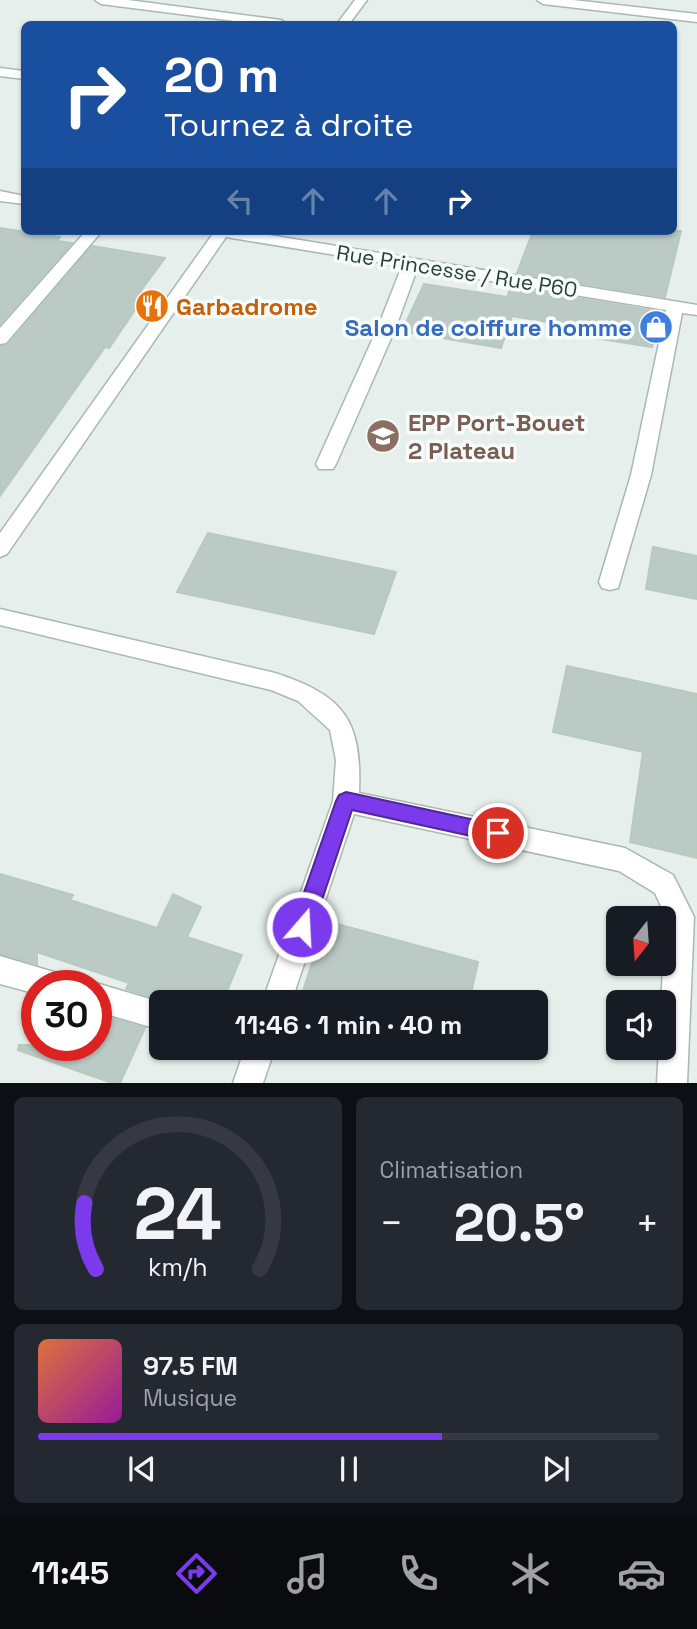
<!DOCTYPE html>
<html lang="fr">
<head>
<meta charset="utf-8">
<style>
	:root { --surface:#171b24; --page:#242831; --text:#f1f3f6; --muted:#9ea1a6; --line:#363941; --accent:#7c3aed }
	body { margin:0; font-family:"Space Grotesk",sans-serif; background:var(--page); color:var(--text); height:100vh; display:flex; flex-direction:column; font-size:26px; white-space:nowrap }
	* { box-sizing:border-box; margin:0 }
	p { font-size:23px; color:var(--muted) }
	.icon { flex:none; width:38px; height:38px; fill:none; stroke:currentColor; stroke-width:2; stroke-linecap:round; stroke-linejoin:round }
	.map { position:relative; height:1083px; overflow:hidden }
	.panel { display:flex; flex-direction:column; gap:14px; padding:14px; background:#0d0f14; flex:1 }
	.panel>* { flex:none }
	.top-card { position:absolute; left:21px; top:21px; width:656px; height:214px; border-radius:10px; box-shadow:0 2px 5px #0004; background:#1a4fa0; color:#fff; overflow:hidden }
	.needle { width:46px; rotate:197deg }
	.controls { position:absolute; left:606px; top:906px; display:grid; gap:14px }
	.controls a { display:grid; place-items:center; width:70px; height:70px; border-radius:10px; background:var(--surface); box-shadow:0 2px 5px #0004; font-size:35px }
	.speed { position:absolute; left:21px; top:970px; display:flex; gap:14px; font-size:35px; font-weight:700; text-align:center }
	.speed>* { display:grid; place-content:center; width:91px; height:91px; border-radius:50%; background:var(--surface); box-shadow:0 2px 5px #0004; line-height:1 }
	.speed .limit { border:10px solid #d22; background:#fff; color:#111 }
	.pin { position:absolute; display:grid; place-items:center; width:60px; height:60px; color:#fff; margin:-30px; border:4px solid #fff; border-radius:50%; box-shadow:0 2px 7px #0007 }
	.me { position:absolute; width:77px; margin:-38px; rotate:19deg; stroke-linejoin:round; filter:drop-shadow(0 0 5px #0008) }
	.turn { display:flex; align-items:center; gap:24px; height:147px; padding:0 28px; font-size:32px }
	.turn .icon { width:91px; height:91px; stroke-width:2.5 }
	.turn b { display:block; font-size:49px; line-height:60px }
	.lanes { display:flex; align-items:center; height:66px; padding:0 28px; background:#0003; justify-content:center; gap:35px; direction:ltr }
	.lanes .off { opacity:.35 }
	.big { font-size:52px; font-weight:600; line-height:1.1 }
	.panel .tile { flex:1; display:flex; flex-direction:column; justify-content:center; gap:10px; min-width:0; padding:0 24px; border-radius:10px; background:var(--page) }
	.panel .dial { align-items:center; gap:0 }
	.dial svg { height:182px; overflow:visible; fill:none; stroke:var(--line); stroke-width:7; stroke-linecap:round; text-anchor:middle }
	.dial text { fill:var(--text); stroke:none }
	.song { display:flex; align-items:center; gap:21px }
	.cover { width:84px; height:84px; border-radius:10px; background:linear-gradient(135deg,hsl(20 70% 55%),hsl(300 70% 35%)) }
	.played { height:7px; border-radius:4px; background:linear-gradient(90deg,var(--accent) 65%,var(--line) 65%) }
	.keys { display:flex; justify-content:space-around; direction:ltr }
	.heat { display:flex; justify-content:space-between; align-items:center; font-size:38px; direction:ltr }
	.panel .tiles { flex:1; display:grid; gap:14px; grid-template-columns:1fr 1fr }
	.tile:last-child { grid-column:span 2 }
	.trip { position:absolute; left:149px; top:990px; width:399px; height:70px; border-radius:10px; background:var(--surface); box-shadow:0 2px 5px #0004; font-weight:600; line-height:70px; text-align:center }
	.tabs { display:flex; height:112px; justify-content:space-around; align-items:center; background:#090b0e; color:var(--muted) }
	.tabs .icon { width:49px; height:49px }
	.tabs .on { color:var(--accent) }
	.tabs b { font-size:32px; color:var(--text) }
	.map>svg:first-child { display:block }
</style>
</head>
<body>
<div class="map">
<svg width="697" height="1083" viewBox="0 0 697 1083">
	<rect width="100%" height="100%" fill="#e6efeb"/>
	<path fill="#bbcac4" stroke="#b8c9c2" stroke-width="2" d="M0,228l60,9 -3,4 15,2 -72,81z
		M533,231h148l-16,66 -148,-24z
		M92,246l73,12 -25,34 6,1 -13,20 -24,35 -4,-1 -105,149v-150l8,-1z
		M424,284l83,13 4,-10 150,25 -9,35 -64,-10 2,-8 -78,-13 -11,32 -99,-17z
		M208,533l188,39 -22,62 -197,-42z
		M653,547l44,9v43l-51,-10z
		M567,666l130,28v164l-67,-16 13,-90 -90,-20z
		M0,874l73,21 -3,5 87,28 16,-34 28,13 -14,30 55,18 -20,48h-34l-27,-9 -3,5 -32,-10 3,-6 -92,-31v12l-37,-10z
		M326,921l152,41 -9,41h-170z
		M111,1018l34,10 -25,55h-8l-94,-33 1,-5h79z"/>
	<g fill="none" stroke-linecap="round" stroke-linejoin="round">
		<g stroke="#a8b8b2" stroke-width="3">
			<path id="minor" d="M95,0h33l153,20 6,4h-29l-157,-20z
				M355,0h12l-18,24h-12z
				M537,0h36l124,14v8l-154,-18z
				M0,68l24,3v8l-24,-3z
				M0,191l24,5v8l-24,-3z
				M86,231h16l-96,112 -6,1v-16z
				M208,231h37l452,74v10l-15,-2 -31,162 -33,113 -8,2 -8,-2 -3,-6 32,-107 35,-165 -249,-41 -21,58 -60,137 -3,5h-14l-3,-5 62,-137 24,-61 -176,-29 -219,317 -7,3v-24l212,-298z
				M0,609l275,64c70,23 87,47 84,120l266,55 48,27 21,42 -7,166h-30l2,-35h4l-2,-45 5,-86 -11,-24 -36,-22 -265,-57 -63,189h-29l71,-202 3,-41 -6,-30 -32,-29 -27,-11 -271,-65z
				M0,956l64,19 4,10h-31v9l-37,-10z
				M96,983l67,20h-2v27l-65,-19v-26h-5z
				M245,1048h30l-12,35h-30z"/>
		</g>
		<use href="#minor" fill="#fff" fill-rule="evenodd"/>
	</g>
	<path fill="#7c3aed" stroke="#51269a" stroke-width="2" d="M346,792l152,33 7,2 3,6 -3,6 -7,3 -146,-32 -39,117 -3,7 -8,3 -7,-3 -3,-7 44,-126 3,-6z"/>
	<defs>
		<g id="restaurant-disc" transform="scale(1.75)"><circle r="9.5" fill="#e8710a" stroke="#f7fbf9"/><path d="M-5-6h1v4h1v-4h1v4h1v-4h1v5L-1.5 .5V6h-2V.5L-5-1ZM5-6V6H3V1.5H1.5Q1.5-4 5-6Z" fill="#fff"/></g>
		<g id="shop-disc" transform="scale(1.75)"><circle r="9.5" fill="#3f7fe0" stroke="#f7fbf9"/><path d="M-5-2.5h2.3a2.7 3.5 0 0 1 5.4 0H5L5.5 6h-11ZM-1.5-2.5h3a1.5 2.3 0 0 0-3 0Z" fill="#fff"/></g>
		<g id="school-disc" transform="scale(1.75)"><circle r="9.5" fill="#8d6e63" stroke="#f7fbf9"/><path d="M0-5L7-2L0 1L-7-2ZM-4 1L0 2.5L4 1V4Q0 6-4 4Z" fill="#fff"/></g>
	</defs>
	<g fill-rule="evenodd">
		<use href="#restaurant-disc" x="152" y="306"/>
		<use href="#shop-disc" x="656" y="327"/>
		<use href="#school-disc" x="383" y="436"/>
	</g>
	<g text-anchor="middle" dominant-baseline="central" stroke-width="7" stroke-linejoin="round" paint-order="stroke">
		<g font-size="21" fill="#24423a" stroke="#f7fbf9">
			<text transform="translate(457 271) rotate(9)">Rue Princesse / Rue P60</text>
		</g>
		<g font-size="24" font-weight="bold" fill="#c56008" stroke="#f7fbf9" text-anchor="start">
			<text x="176" y="306">Garbadrome</text>
		</g>
		<g font-size="24" font-weight="bold" fill="#366cbe" stroke="#f7fbf9" text-anchor="end">
			<text x="632" y="327">Salon de coiffure homme</text>
		</g>
		<g font-size="24" font-weight="bold" fill="#785e54" stroke="#f7fbf9" text-anchor="start">
			<text x="408" y="422">EPP Port-Bouet<tspan x="408" dy="28">2 Plateau</tspan></text>
		</g>
	</g>
</svg>
<div class="controls">
<a><svg class="needle" viewBox="-14 -14 28 28"><path d="M0-13l5 13h-10z" fill="#e53935"/><path d="M0 13l5-13h-10z" fill="#9ea1a6"/></svg></a>
<a><svg class="icon" aria-label="sound" viewBox="0 0 24 24"><path d="M4 9h4l5-4v14l-5-4H4zM17 9q2 3 0 6"/></svg></a>
</div>
<div class="speed"><div class="limit">30</div></div>
<div class="pin" style="left:498px;top:833px;background:#d93025"><svg class="icon" aria-label="arrive" viewBox="0 0 24 24"><path d="M6 21V4h12l-3 4 3 4H6"/></svg></div>
<svg class="me" style="left:302px;top:927px" viewBox="-20 -20 40 40"><circle r="17" fill="#7c3aed" stroke="#fff" stroke-width="3"/><path d="M0-11L8 9 0 5-8 9z" fill="#fff"/></svg>
<div class="trip">11:46 · 1 min · 40 m</div>
<div class="top-card">
<div class="turn"><svg class="icon" aria-label="right" viewBox="0 0 24 24"><path d="M7 20v-9h11M14 6l5 5-5 5"/></svg><div><b>20 m</b>Tournez à droite</div></div>
<div class="lanes"><svg class="icon off" aria-label="left" viewBox="0 0 24 24"><path d="M17 20v-9H6M10 6l-5 5 5 5"/></svg><svg class="icon off" aria-label="ahead" viewBox="0 0 24 24"><path d="M12 20V5M6 11l6-6 6 6"/></svg><svg class="icon off" aria-label="ahead" viewBox="0 0 24 24"><path d="M12 20V5M6 11l6-6 6 6"/></svg><svg class="icon" aria-label="right" viewBox="0 0 24 24"><path d="M7 20v-9h11M14 6l5 5-5 5"/></svg></div>
</div>
</div>
<section class="panel">
<div class="tiles">
<div class="tile dial"><svg viewBox="0 0 100 80">
<path d="M14 69A42 42 0 1 1 86 69"/>
<path d="M14 69A42 42 0 0 1 9 40" stroke="#7c3aed"/>
<text x="50" y="56" font-size="32" font-weight="700">24</text>
<text x="50" y="72" font-size="11">km/h</text>
</svg></div>
<div class="tile"><p>Climatisation</p>
<div class="heat"><a>−</a><b class="big">20.5°</b><a>+</a></div>
</div>
<div class="tile">
<div class="song"><i class="cover"></i><div><b>97.5 FM</b><p>Musique</p></div></div>
<div class="played"></div>
<div class="keys"><svg class="icon" aria-label="previous" viewBox="0 0 24 24"><path d="M18 5L8 12l10 7zM5 5v14"/></svg><svg class="icon" aria-label="pause" viewBox="0 0 24 24"><path d="M8 5v14M16 5v14"/></svg><svg class="icon" aria-label="next" viewBox="0 0 24 24"><path d="M6 5l10 7-10 7zM19 5v14"/></svg></div>
</div>
</div>
</section>
<nav class="tabs">
<b>11:45</b>
<svg class="icon on" aria-label="directions" viewBox="0 0 24 24"><path d="M12 3l9 9-9 9-9-9zM9 14v-3h6M13 9l2 2-2 2"/></svg>
<svg class="icon" aria-label="music" viewBox="0 0 24 24"><path d="M9 18V5l10-2v13"/><circle cx="6" cy="18" r="3"/><circle cx="16" cy="16" r="3"/></svg>
<svg class="icon" aria-label="phone" viewBox="0 0 24 24"><path d="M5 4h4l2 5-3 2q2 4 5 5l2-3 5 2v4C11 20 4 13 5 4z"/></svg>
<svg class="icon" aria-label="climate" viewBox="0 0 24 24"><path d="M12 3v18M4 7l16 10M4 17L20 7"/></svg>
<svg class="icon" aria-label="car" viewBox="0 0 24 24"><path d="M5 17H2v-5l4-1 3-4h7l3 4 3 1v5h-3M9 17h6M6 11h13"/><circle cx="7" cy="17" r="2"/><circle cx="17" cy="17" r="2"/></svg>
</nav>
</body>
</html>
